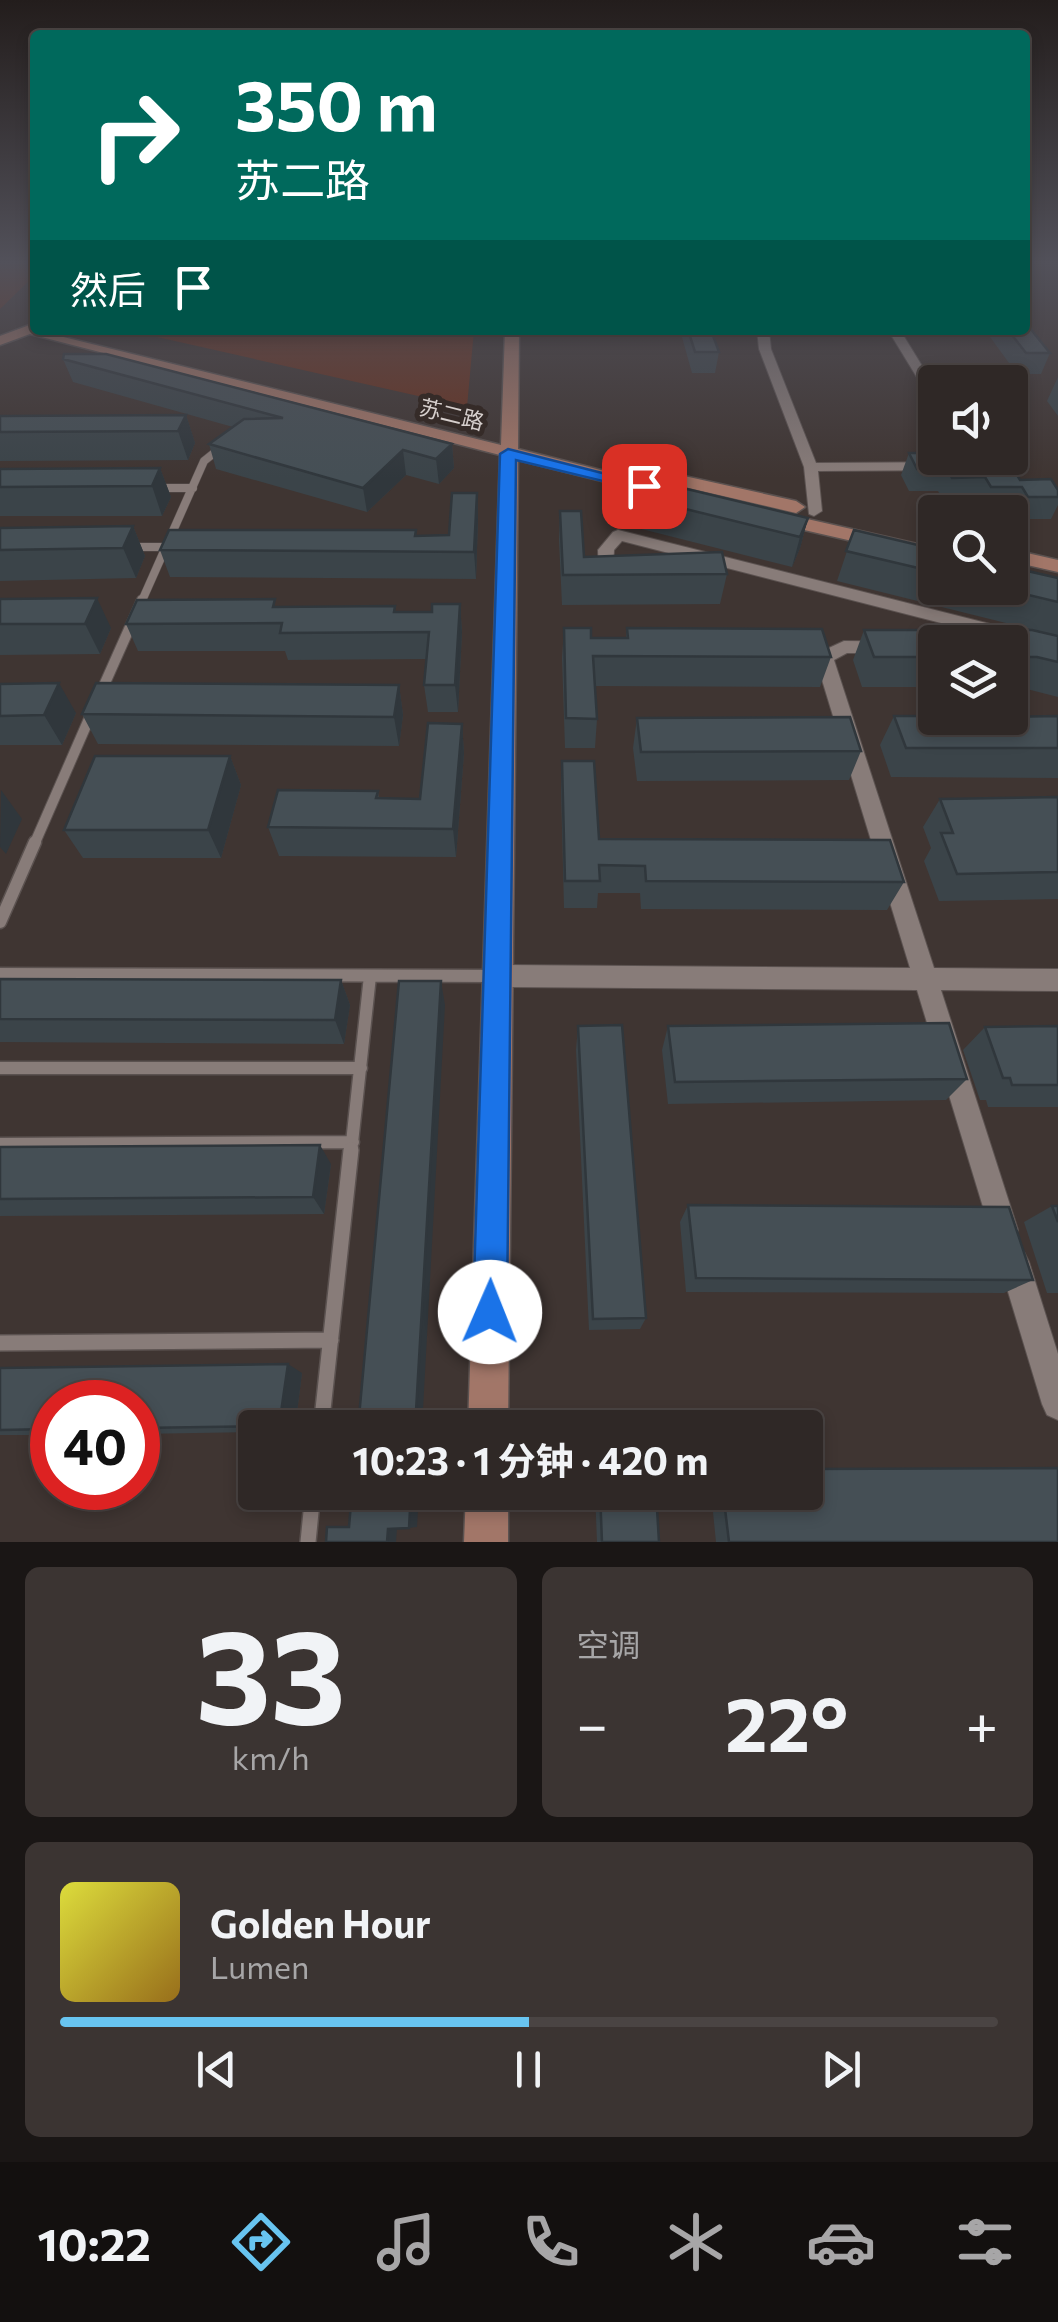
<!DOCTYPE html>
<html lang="zh">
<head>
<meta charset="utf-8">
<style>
	:root { --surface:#2f2826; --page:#3b3432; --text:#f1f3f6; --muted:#a7a6a7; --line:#4a4443; --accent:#68c4f0 }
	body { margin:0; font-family:Commissioner,"Noto Sans SC",sans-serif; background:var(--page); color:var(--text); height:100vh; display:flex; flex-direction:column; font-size:38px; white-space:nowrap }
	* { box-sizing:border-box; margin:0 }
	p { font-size:32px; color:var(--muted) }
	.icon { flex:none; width:55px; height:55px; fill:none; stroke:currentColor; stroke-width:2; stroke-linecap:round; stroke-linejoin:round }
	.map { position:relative; height:1542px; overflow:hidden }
	.details { display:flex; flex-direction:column; gap:25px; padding:25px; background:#1a1615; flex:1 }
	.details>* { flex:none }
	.hud { position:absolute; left:30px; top:30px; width:1000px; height:305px; border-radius:10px; box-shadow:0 5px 15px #0003,0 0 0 2px var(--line); background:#00695c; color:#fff; overflow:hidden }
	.tools { position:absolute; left:918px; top:365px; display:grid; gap:20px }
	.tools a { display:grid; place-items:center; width:110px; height:110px; border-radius:10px; background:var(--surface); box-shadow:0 5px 15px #0003,0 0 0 2px var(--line); font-size:50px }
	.speed { position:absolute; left:30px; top:1380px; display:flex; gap:20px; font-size:50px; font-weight:700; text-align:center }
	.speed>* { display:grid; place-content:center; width:130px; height:130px; border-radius:50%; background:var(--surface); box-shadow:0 5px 15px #0003,0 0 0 2px var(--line); line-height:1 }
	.speed .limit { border:15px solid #d22; background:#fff; color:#111 }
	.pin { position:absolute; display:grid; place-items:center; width:85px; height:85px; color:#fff; margin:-42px; border-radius:20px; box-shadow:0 5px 15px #0006 }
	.me { position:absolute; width:110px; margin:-55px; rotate:1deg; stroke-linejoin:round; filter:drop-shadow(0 0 8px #0008) }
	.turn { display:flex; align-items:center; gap:35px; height:210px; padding:0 40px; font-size:45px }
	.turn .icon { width:130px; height:130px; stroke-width:2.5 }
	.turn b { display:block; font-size:70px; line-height:85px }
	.then { display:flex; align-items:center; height:95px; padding:0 40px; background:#0003; gap:20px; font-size:38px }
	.big { font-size:75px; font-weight:700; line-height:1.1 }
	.details .tile { flex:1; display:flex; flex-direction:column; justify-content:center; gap:15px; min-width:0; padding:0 35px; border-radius:15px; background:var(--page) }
	.details .dial { align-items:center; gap:0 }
	.dial b { font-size:130px; line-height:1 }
	.song { display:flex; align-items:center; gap:30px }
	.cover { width:120px; height:120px; border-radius:15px; background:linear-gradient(135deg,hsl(60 70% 55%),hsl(40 70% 35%)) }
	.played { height:10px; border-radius:5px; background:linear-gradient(90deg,var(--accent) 50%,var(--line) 50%) }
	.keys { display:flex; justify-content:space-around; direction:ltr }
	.heat { display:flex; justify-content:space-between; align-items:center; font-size:55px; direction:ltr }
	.details .tiles { flex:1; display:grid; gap:25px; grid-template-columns:1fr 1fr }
	.tile:last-child { grid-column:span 2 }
	.trip { position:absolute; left:238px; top:1410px; width:585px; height:100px; border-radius:10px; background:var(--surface); box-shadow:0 5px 15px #0003,0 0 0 2px var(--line); font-weight:700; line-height:100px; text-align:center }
	.dock { display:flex; height:160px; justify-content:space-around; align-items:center; background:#13100f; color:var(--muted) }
	.dock .icon { width:70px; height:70px }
	.dock .on { color:var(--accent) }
	.dock b { font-size:45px; color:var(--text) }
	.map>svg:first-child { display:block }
</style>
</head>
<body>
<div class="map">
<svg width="1058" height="1542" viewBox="0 0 1058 1542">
	<rect width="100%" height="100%" fill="#3f3532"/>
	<path fill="#68311f" d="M0,262h35v13l-35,34z
		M126,330h348l-7,77z"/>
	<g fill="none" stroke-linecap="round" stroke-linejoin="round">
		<g stroke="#5b5250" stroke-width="9">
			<path id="lane-far3" d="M156,488h37
				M131,547h36
				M141,603l63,-142 15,-12"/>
		</g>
		<g stroke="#5b5250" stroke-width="12">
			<path id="lane-far2" d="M101,692l41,-92
				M34,845l58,-133"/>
		</g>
		<g stroke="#5b5250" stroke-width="15">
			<path id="lane-far1" d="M0,922l35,-80
				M0,974l494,2
				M0,1068h361
				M0,1144l353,-2
				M351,1152l19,-176"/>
		</g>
		<g stroke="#5b5250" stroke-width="18">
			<path id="lane" d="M0,1343l331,-3
				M321,1428l30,-278
				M308,1542l5,-50"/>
		</g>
		<g stroke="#5b5250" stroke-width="2">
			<path id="street" d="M757,330h12l2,19 45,114 148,-1 1,-4h14l-3,8 -7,4 -151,1 4,40 -8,5 -5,-2 -5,-47 -45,-118z
				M888,330h12l35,57v14l-6,-4z
				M618,530l440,111v12l-436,-112 -8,9 -1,20 7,5 -8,5 -13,-1 -1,-29 15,-18z
				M844,641l96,1h-5v11h-88l-13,7 100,308 124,1v22l-117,-1 77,240 -4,10 -10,4 -10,-4 -4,-10 -73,-240 -420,-3 -8,-3 -4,-8 4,-8 8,-3 413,3 -95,-311 3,-4z
				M1014,1247l10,5 5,10 29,92v66l-11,-5 -5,-11 -43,-142 5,-10z"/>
		</g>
		<g stroke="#5b5250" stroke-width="3">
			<path id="secondary" d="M35,323v7l466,115 4,-115h14l-1,119 134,34 3,4 -9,5 -128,-32 -10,968h-40l32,-973 -470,-121 -30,11v-9z
				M626,463l170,38 9,6 -9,6 -176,-41 -3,-4z
				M772,511l163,37v12l-170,-39v-8z
				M1010,549l48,11v12l-48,-11z
				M466,1492h42v50h-44z"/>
		</g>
		<use href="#lane-far3" stroke="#887c79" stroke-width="8"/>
		<use href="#lane-far2" stroke="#887c79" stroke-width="10"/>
		<use href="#lane-far1" stroke="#887c79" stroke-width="12"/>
		<use href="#lane" stroke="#887c79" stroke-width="15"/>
		<use href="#street" fill="#887c79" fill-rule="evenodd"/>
		<use href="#secondary" fill="#a27668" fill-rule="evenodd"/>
	</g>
	<path fill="#3b4449" d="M680,330h31l8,22 -4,21h-23z
		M985,330h40l25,23 -9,21h-24z
		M63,359l389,85 2,24 -15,16 -33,-9 -39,37 -151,-43 -7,-25 24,-17 -160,-45z
		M1058,377v39l-11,-15z
		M186,415l9,28 -7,17 -188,1v-45z
		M909,453l149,37v15l-7,14h-34l-5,-10 -31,1 -6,-10h-32l-5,-9h-29l-8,-16z
		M160,468l11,29 -9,19h-162v-47z
		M608,490l200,28 -8,30 -8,19 -186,-47z
		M477,493l1,27 -2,59 -306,-2 -10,-27 256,-14 33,-1z
		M560,511l24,46 143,17 -7,30 -158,1 -3,-65z
		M133,526l12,30 -9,22 -136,3v-52z
		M854,530l81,19v39h75l48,-10v58l-221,-55z
		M0,599l111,29 -11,26 -100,1z
		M460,604l2,28 -4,80h-30l-4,-27 2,-26 -138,1 -3,-9h-147l-12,-27 151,-18 119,6h36z
		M564,628l27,10h35l1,-10 204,29 -11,30 -225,-1 2,33 -2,29h-30l-3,-90z
		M864,630l194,6v61l-39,-10h-9v-45h-75v45h-73l-9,-27z
		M0,684l76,29 -14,32h-62z
		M399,685l4,30 -4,31 -301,-2 -16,-30z
		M894,716h164v62l-167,-1 -11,-32z
		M637,718l224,33 -12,29 -212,1 -4,-33z
		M462,724l2,29 -8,104 -177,-1 -11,-29 110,-36 1,8h41z
		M230,756l11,29 -20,73h-138l-19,-28z
		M562,761l37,78 305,43 -17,28 -246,-1 -1,-16h-42l-1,15h-33l-3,-118z
		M1058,797v102l-119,2 -15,-40 7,-13 -8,-21 17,-28z
		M0,979l341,1 9,25 -6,39 -344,-2z
		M578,1026l68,292 -6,11 -51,1 -13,-280z
		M668,1026l299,53 -21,21 -278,4 -6,-54z
		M1058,1026v81h-70l-2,-7h-6l-17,-50 22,-23z
		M0,1147l331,17 -7,50 -324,2z
		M688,1205l345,75 -29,13 -318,-1 -6,-70z
		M1052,1206h6v87h-11l-23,-71z
		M0,1368l302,5 -7,55h-40v4l-117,2v-32h-86v33h-52z
		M595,1492h61l3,50h-62z
		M711,1492h94l253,50h-342z"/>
	<path fill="#30373c" d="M186,415l9,28 -7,17 -10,-29z
		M452,444l2,24 -15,16 -3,-25z
		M403,450l3,25 -39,37 -4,-24z
		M160,468l11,29 -9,19 -10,-30z
		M477,493l1,27 -2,59 -2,-27z
		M808,518l-8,30 -8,19 8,-30z
		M133,526l12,30 -9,22 -13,-30z
		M97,598l14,30 -11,26 -15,-30z
		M460,604l2,28 -4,80 -3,-27z
		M59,683l17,30 -14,32 -18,-30z
		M399,685l4,30 -4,31 -5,-29z
		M462,724l2,29 -8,104 -3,-28z
		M230,756l11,29 -20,73 -13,-28z
		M1,790l21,29 -16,35 -6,-7z
		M341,980l9,25 -6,39 -9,-24z
		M441,981l4,24 -23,423h-7z
		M320,1145l11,19 -7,50 -11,-17z
		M288,1364l14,9 -7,55 -16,-2z
		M411,1492h8l-2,35 -8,1z
		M397,1528l-1,14h-9l1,-13z"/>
	<path fill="#454f55" stroke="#30373c" stroke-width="2.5" d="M1025,322l25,31h-24l-18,-23h17z
		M688,330h23l8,22h-24z
		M64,354h42l346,90 -16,15 -33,-9 -40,38 -154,-44 35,-25 39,-1 -220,-59z
		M186,415l-8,16 -178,1v-16z
		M909,453h26v5h9l2,3h30l5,9h33l6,10 31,-1 7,11v7h-30l-6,-10h-31l-6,-10 -33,1 -5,-10 -30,1z
		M160,468l-8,18 -152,1v-18z
		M620,473l188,45 -8,19 -192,-47z
		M452,493h25l-3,59 -314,-2 9,-20h247l-1,6 34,-1z
		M560,511h21l3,46 138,-5 5,22 -164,1z
		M133,526l-10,22 -123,2v-22z
		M854,530l81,19v23l-89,-21z
		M1010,567l48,11v24l-59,-14h11z
		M97,598l-12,26h-85v-25z
		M275,599l-2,8 122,-1 -1,6h38v-8h28l-5,81h-31l5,-53 -149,1 2,-10 -156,1 11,-24z
		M564,628h27v10h37l-1,-10 195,1 9,28 -238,-1 4,63 -31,-1z
		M864,630h168l26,6v26l-21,-5h-27v-15h-75v15h-61z
		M59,683l-15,32 -44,1v-32z
		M96,683l303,2 -5,32 -312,-3z
		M894,716h41v2l123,-2v32h-152z
		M850,717l11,34 -220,1 -4,-34z
		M428,723l34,1 -9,105 -185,-2 10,-37 100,1 -2,7 44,1z
		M95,756h135l-22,74h-144z
		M562,761h32l5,78 291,1 14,42 -258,-1 -1,-15 -46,-1 1,16h-35z
		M1058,797v75l-101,2 -16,-41h12l-13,-34z
		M0,979l341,1 -6,40 -335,-1z
		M399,981h42l-26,447h-57z
		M949,1023l18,56 -292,3 -7,-56z
		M622,1025l24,293 -53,1 -15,-293z
		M1058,1026v59h-46l-2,-7h-7l-18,-51z
		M320,1145l-7,52 -313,2v-52z
		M688,1205l321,2 24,73 -337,-2z
		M1052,1206h6v16z
		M288,1364l-9,62 -141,2v-26h-86v27l-52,1v-62z
		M1058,1468v74h-329l-6,-50h82v-23z
		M352,1492h59l-2,36 -21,1 -1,13h-61l1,-15h22z
		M600,1492h56l3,50h-57z"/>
	<linearGradient id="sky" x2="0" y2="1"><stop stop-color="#231d1c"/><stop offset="0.55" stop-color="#52515a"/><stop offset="1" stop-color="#52515a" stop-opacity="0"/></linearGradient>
	<rect width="1058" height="478" fill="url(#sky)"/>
	<path fill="#1a73e8" stroke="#114b97" stroke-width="2.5" d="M508,449l145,37 -9,5 -128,-31 -9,852 -5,12 -12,5 -12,-5 -5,-12 27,-858z"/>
	<g text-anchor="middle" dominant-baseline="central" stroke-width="10" stroke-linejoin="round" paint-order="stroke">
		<g font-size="22" fill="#d6cfcd" stroke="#352b28">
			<text transform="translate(452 414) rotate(14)">苏二路</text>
		</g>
	</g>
</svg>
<div class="tools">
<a><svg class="icon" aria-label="sound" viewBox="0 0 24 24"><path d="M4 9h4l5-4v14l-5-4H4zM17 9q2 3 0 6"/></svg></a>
<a><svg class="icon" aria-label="search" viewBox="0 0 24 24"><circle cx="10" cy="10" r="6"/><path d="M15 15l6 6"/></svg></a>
<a><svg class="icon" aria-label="layers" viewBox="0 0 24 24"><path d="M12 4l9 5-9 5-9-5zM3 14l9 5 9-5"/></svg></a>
</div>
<div class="speed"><div class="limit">40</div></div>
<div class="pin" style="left:644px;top:486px;background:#d93025"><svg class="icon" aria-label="arrive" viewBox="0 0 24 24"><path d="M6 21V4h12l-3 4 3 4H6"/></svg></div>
<svg class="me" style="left:490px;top:1312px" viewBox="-20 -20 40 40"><circle r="19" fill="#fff"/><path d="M0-13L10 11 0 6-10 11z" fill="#1a73e8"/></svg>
<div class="trip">10:23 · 1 分钟 · 420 m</div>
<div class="hud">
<div class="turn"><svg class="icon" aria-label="right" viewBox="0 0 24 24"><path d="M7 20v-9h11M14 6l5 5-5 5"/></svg><div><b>350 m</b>苏二路</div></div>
<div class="then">然后<svg class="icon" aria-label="arrive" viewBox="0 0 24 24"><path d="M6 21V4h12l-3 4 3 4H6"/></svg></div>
</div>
</div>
<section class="details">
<div class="tiles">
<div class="tile dial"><b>33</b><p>km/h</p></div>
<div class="tile"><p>空调</p>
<div class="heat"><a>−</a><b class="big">22°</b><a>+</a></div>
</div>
<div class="tile">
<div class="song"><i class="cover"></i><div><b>Golden Hour</b><p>Lumen</p></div></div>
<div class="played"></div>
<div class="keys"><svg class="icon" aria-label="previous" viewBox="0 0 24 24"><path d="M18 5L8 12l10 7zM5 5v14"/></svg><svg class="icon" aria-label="pause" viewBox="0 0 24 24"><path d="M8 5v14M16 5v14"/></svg><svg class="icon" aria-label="next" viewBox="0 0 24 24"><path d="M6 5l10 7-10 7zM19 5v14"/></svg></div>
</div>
</div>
</section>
<nav class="dock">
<b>10:22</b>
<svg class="icon on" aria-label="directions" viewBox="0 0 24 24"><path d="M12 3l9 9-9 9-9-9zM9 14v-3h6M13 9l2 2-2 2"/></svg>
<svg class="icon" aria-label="music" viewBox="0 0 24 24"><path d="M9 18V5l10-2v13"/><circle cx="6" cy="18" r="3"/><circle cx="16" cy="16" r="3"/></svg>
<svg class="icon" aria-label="phone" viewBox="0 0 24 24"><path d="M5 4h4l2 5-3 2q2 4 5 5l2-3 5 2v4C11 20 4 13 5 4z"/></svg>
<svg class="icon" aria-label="climate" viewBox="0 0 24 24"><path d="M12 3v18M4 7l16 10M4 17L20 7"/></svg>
<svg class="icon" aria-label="car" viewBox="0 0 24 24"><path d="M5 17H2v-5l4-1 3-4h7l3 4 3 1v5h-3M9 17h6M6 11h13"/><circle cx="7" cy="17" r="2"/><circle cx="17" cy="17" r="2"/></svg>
<svg class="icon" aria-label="filters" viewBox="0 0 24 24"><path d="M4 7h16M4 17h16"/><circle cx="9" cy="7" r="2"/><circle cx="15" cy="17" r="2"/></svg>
</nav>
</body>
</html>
